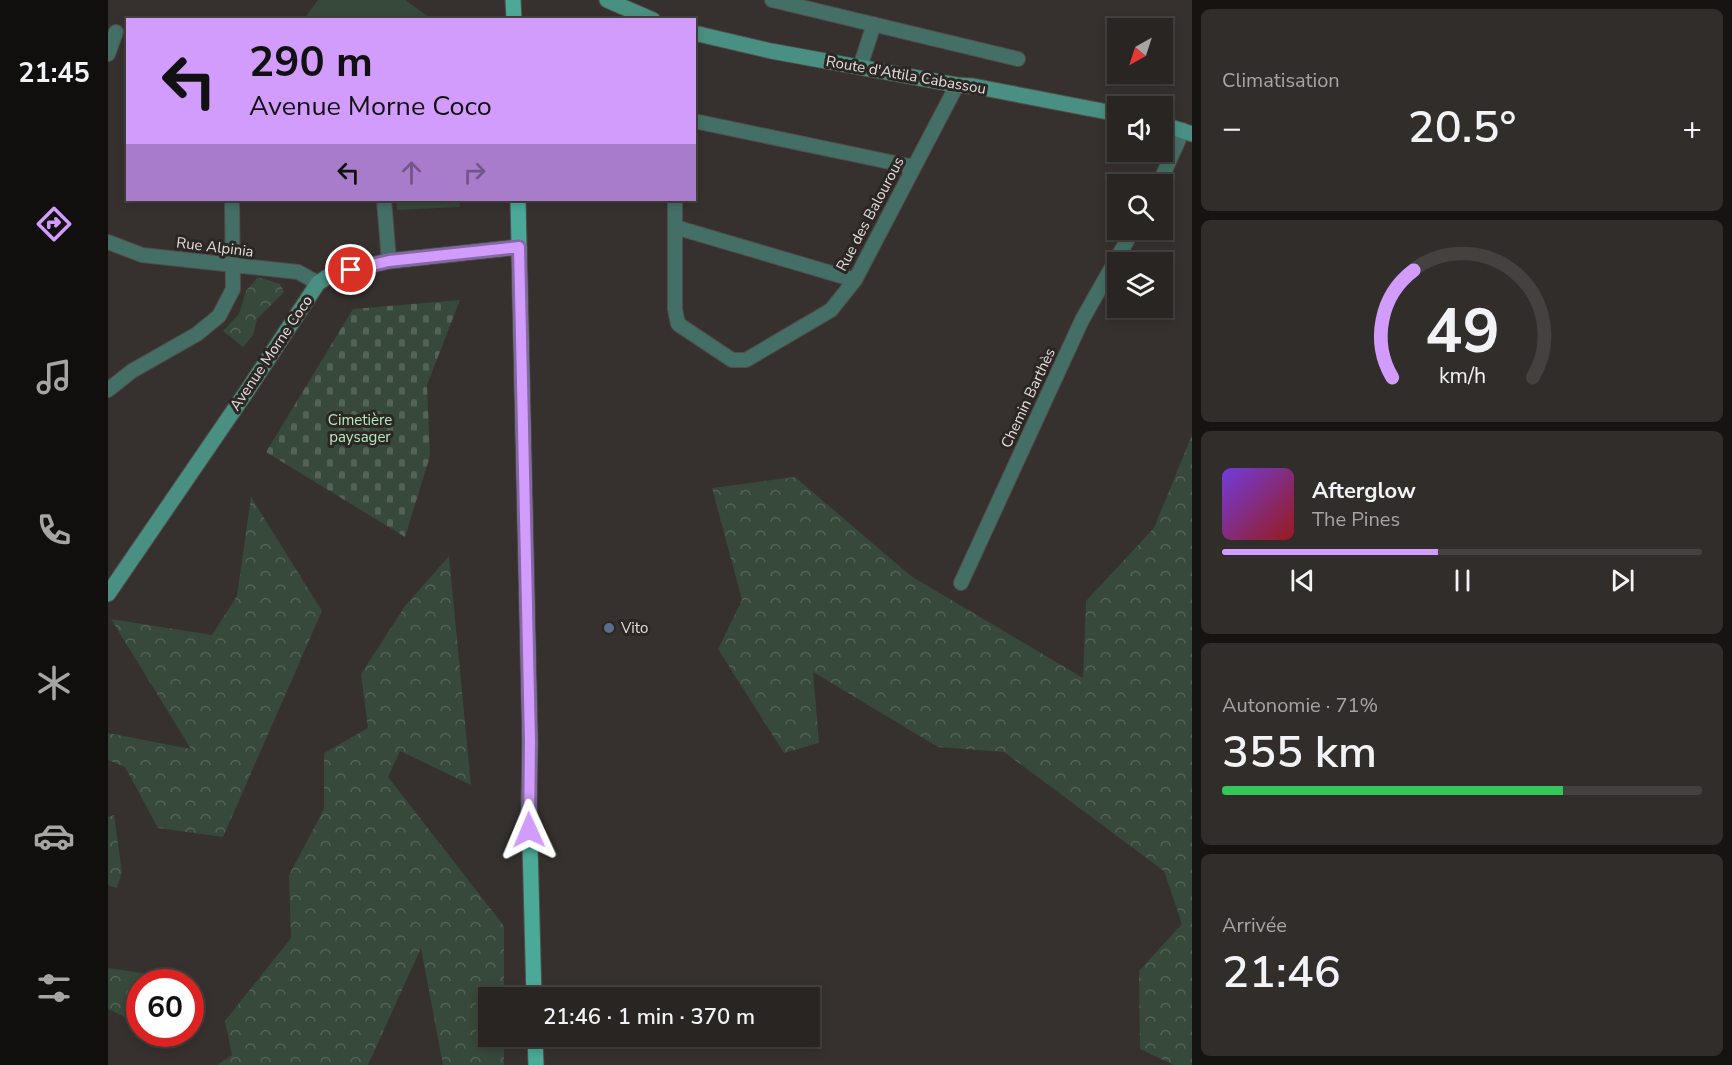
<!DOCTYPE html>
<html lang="fr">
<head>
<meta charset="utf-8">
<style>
	:root { --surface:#282522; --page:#302d2a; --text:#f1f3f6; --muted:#a5a5a5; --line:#444240; --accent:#d29cfd }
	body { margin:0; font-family:"Nunito Sans",sans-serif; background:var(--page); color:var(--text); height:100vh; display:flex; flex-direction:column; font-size:22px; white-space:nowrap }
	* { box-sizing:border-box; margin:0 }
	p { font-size:20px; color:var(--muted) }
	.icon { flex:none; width:33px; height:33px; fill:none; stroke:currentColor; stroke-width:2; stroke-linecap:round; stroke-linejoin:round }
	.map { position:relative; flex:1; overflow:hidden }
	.panel { display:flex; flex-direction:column; gap:9px; padding:9px; background:#161413; width:540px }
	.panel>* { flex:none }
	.hud { position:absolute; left:18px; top:18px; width:570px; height:183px; border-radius:0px; box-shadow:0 3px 9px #0003,0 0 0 2px var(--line); background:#d29cfd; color:#111; overflow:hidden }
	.needle { width:39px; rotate:219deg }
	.buttons { position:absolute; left:999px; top:18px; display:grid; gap:12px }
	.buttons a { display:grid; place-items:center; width:66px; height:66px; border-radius:0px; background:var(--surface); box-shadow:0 3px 9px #0003,0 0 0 2px var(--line); font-size:30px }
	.speed { position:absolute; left:18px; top:969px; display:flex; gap:12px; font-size:30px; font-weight:700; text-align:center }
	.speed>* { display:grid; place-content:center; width:78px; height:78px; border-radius:50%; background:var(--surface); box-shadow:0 3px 9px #0003,0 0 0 2px var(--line); line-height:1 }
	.speed .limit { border:9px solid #d22; background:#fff; color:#111 }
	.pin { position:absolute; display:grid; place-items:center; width:51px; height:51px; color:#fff; margin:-26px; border:3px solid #fff; border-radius:50%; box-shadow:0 2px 6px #0007 }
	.me { position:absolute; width:66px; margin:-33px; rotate:359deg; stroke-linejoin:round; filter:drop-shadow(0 0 4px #0008) }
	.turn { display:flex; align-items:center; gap:21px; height:126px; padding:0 24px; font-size:27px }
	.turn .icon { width:78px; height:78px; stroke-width:2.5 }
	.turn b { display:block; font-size:42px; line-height:51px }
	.lanes { display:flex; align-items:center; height:57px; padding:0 24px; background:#0003; justify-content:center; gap:30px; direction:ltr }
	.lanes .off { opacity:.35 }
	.big { font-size:45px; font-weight:600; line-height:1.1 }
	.panel .widget { flex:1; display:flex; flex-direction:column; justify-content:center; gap:9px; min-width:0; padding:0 21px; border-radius:9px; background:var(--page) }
	.panel .dial { align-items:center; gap:0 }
	.dial svg { height:156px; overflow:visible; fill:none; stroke:var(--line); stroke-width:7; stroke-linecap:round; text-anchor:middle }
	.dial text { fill:var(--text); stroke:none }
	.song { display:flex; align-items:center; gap:18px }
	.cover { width:72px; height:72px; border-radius:9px; background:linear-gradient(135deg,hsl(260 70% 55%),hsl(0 70% 35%)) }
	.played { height:6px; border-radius:3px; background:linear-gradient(90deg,var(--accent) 45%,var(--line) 45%) }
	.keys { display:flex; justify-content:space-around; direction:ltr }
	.heat { display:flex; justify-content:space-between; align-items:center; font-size:33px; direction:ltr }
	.charge { height:9px; border-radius:4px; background:linear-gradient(90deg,#34c759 71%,var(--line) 0) }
	.trip { position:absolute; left:370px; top:987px; width:342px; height:60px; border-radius:0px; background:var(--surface); box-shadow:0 3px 9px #0003,0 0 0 2px var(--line); font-weight:600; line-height:60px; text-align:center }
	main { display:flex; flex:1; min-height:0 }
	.dock { display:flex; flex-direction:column; width:108px; justify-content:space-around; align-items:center; background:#100f0e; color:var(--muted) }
	.dock .icon { width:42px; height:42px }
	.dock .current { color:var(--accent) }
	.dock b { font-size:27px; color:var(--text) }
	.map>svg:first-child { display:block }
</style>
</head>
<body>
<main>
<nav class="dock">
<b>21:45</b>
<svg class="icon current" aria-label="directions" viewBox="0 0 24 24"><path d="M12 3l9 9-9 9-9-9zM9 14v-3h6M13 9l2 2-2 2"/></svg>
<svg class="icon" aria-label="music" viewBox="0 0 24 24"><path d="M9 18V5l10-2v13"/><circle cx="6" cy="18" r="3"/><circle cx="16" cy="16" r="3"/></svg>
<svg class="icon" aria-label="phone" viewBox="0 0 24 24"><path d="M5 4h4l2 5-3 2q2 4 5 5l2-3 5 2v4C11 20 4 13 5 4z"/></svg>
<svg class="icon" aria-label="climate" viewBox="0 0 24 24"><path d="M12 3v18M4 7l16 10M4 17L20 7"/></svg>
<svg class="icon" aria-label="car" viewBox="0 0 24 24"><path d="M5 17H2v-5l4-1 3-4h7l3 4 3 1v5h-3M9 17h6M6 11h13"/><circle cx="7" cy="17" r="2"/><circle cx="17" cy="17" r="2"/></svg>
<svg class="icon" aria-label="filters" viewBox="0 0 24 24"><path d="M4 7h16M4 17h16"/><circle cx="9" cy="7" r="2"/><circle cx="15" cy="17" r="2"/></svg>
</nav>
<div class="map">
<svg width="1084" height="1065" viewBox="0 0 1084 1065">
	<defs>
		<pattern id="forest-crowns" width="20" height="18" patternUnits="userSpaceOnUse" patternTransform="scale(1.5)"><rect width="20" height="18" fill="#36493a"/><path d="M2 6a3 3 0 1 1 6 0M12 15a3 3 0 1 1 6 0" fill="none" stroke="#536356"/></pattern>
		<pattern id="cemetery-stones" width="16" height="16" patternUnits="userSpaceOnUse" patternTransform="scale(1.5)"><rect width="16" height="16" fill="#36493a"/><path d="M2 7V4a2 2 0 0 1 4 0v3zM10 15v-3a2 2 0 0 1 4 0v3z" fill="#536356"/></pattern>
	</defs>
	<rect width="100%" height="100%" fill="#36312e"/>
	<path fill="#36493a" d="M210,0h87l24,17 -2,3 -123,-1z
		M288,200h63l1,7 -63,3z"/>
	<path fill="url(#forest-crowns)" d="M150,277l22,7 4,8 -27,27 -4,16 -10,12 -20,-16 16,-17 7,-23z
		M1084,435v630h-18l-34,-16 -1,-78 43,-47 -18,-53 -160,-119 -66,-5 -125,-75 6,71 -35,10 -66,-104 24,-49 -30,-112 83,-11 116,99 172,102 3,-77 68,-73z
		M143,497l71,114 -99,226 -65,-9 -33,-61 -17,-7v-27l83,16 -80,-130 101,16 25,-39z
		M341,556l22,229 -71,-34 -12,26 116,149v71l-15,1v38l15,1v28h-61l-22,-117 -53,117h-151l15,-10 -7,-34 66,-83 -2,-63 35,-66v-56l44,-25 -7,-54 44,-68z
		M6,815l8,57 -5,16 -9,-3v-68z
		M0,968l63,9 -6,5h-25l-1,24 -12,12 -19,-9z"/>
	<path fill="url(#cemetery-stones)" d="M352,300l-33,85 3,71 -25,81 -139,-85 87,-143z"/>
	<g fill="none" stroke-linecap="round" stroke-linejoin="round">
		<g stroke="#514d4a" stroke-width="16">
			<path id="street" d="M664,0l246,59
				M0,54l8,-22
				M752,67l14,-43
				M586,121l220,46
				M1051,184l24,-54
				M276,200l5,61
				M567,200v109l3,15 54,36h14l85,-50 24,-30 102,-195
				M567,227l180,53
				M0,242l34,13 156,17 20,11
				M0,390l24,-19 65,-37 22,-18 14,-27 -1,-89
				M853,583l121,-263 51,-90"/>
		</g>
		<g stroke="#514d4a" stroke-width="17">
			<path id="secondary" d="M499,0l46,20
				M586,33l77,18 186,34 16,1 145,28
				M1054,124l30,10
				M0,594l139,-203 71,-108 14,-9 57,-13 130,-14"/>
		</g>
		<g stroke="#514d4a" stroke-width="17">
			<path id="primary" d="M405,0l1,20
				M410,200l12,541 -1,65 5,192
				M427,1036l1,29"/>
		</g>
		<use href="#street" stroke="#446f66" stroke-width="14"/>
		<use href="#secondary" stroke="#499082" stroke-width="15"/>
		<use href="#primary" stroke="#4ba998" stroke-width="15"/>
	</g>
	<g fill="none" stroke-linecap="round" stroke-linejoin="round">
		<g stroke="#8865a4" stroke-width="15">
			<path id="route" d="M243,270l38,-9 130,-14 11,494 -1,89"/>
		</g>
		<use href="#route" stroke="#d29cfd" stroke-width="10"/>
	</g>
	<circle fill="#5c6f8a" stroke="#2c2724" stroke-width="2" cx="501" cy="628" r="6"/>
	<g text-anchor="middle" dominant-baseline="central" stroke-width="6" stroke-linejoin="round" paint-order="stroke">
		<g font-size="15" fill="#e0dddb" stroke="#2c2724">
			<text transform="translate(798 75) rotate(10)">Route d'Attila Cabassou</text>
			<text transform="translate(762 214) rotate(-62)">Rue des Balourous</text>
			<text transform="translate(107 247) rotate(7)">Rue Alpinia</text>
			<text transform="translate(163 353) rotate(-56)">Avenue Morne Coco</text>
			<text transform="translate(920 398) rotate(-65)">Chemin Barthès</text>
		</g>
		<g font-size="15" fill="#b6ebc0" stroke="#2c2724">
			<text x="252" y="420">Cimetière<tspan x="252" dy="17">paysager</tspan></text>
		</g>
		<g font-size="15" fill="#e0dddb" stroke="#2c2724" text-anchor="start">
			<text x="513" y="628">Vito</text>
		</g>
	</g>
</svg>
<div class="buttons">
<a><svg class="needle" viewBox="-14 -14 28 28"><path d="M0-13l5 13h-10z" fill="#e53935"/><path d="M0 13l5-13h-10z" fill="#a5a5a5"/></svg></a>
<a><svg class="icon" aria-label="sound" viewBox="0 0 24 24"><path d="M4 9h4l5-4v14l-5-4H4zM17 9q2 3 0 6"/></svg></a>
<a><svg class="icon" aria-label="search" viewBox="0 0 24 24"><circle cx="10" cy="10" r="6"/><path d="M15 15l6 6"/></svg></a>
<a><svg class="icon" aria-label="layers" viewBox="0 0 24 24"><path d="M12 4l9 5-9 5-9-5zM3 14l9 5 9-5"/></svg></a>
</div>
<div class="speed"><div class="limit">60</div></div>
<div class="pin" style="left:243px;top:270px;background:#d93025"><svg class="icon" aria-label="arrive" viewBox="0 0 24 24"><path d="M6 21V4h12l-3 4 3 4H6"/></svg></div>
<svg class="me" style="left:421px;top:830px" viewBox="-20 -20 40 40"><path d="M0-17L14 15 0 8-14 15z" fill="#d29cfd" stroke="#fff" stroke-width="4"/></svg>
<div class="trip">21:46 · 1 min · 370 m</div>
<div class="hud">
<div class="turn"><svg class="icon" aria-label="left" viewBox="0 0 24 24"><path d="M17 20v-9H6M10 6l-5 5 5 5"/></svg><div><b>290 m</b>Avenue Morne Coco</div></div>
<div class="lanes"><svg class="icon" aria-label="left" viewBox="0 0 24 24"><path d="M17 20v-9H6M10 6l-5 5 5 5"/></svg><svg class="icon off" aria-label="ahead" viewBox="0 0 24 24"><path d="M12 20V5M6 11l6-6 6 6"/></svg><svg class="icon off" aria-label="right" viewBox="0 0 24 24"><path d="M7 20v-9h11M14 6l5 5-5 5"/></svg></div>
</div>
</div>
<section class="panel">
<div class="widget"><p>Climatisation</p>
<div class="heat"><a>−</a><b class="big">20.5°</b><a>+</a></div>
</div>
<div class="widget dial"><svg viewBox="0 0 100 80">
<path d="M14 69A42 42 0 1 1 86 69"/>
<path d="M14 69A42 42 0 0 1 25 14" stroke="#d29cfd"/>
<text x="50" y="56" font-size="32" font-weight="700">49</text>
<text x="50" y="72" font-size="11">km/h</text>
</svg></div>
<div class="widget">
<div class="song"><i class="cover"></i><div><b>Afterglow</b><p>The Pines</p></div></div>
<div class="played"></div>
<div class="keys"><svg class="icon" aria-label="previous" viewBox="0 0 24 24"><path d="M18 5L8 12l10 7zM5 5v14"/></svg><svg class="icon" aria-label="pause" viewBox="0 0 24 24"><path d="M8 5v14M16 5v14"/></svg><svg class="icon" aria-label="next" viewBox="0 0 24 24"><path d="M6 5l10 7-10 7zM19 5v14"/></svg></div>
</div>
<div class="widget"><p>Autonomie · 71%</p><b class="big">355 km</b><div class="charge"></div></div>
<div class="widget"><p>Arrivée</p><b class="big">21:46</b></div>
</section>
</main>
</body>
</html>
